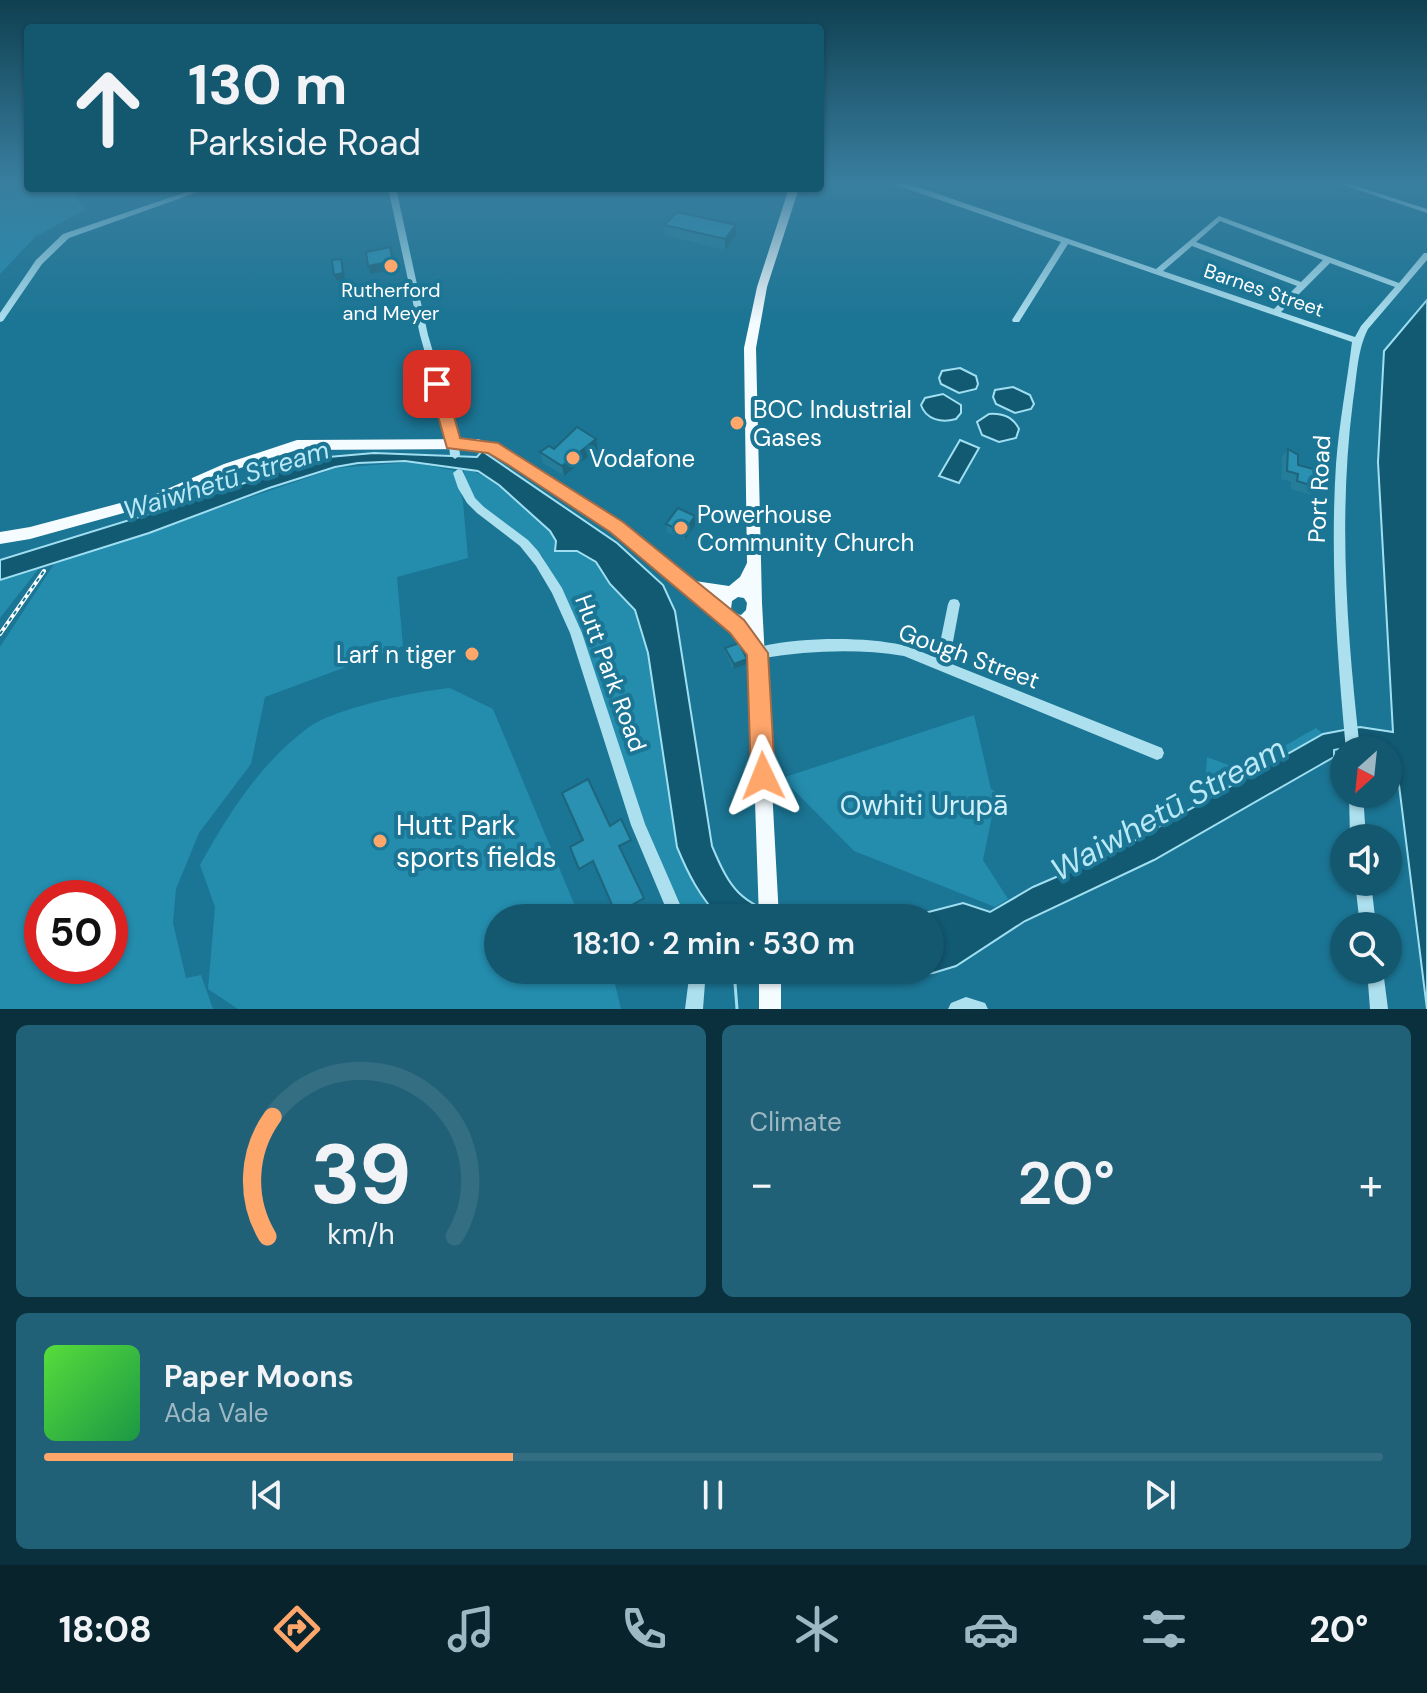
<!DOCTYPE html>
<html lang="en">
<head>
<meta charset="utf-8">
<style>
	:root { --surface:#14586f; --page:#216177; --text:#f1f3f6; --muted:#9db8c3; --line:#336e82; --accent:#ffa66b }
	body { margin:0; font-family:"DM Sans",sans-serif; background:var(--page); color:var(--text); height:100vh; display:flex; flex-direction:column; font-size:30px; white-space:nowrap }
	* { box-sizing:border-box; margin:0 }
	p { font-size:26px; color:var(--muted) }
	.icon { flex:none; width:44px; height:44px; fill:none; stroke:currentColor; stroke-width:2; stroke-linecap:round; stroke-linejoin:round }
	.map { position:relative; height:1009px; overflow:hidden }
	.details { display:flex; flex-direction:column; gap:16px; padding:16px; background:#0b303d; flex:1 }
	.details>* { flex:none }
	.banner { position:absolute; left:24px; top:24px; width:800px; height:168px; border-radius:8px; box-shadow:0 2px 6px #0004; background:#14586f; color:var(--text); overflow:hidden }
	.needle { width:52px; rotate:207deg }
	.controls { position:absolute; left:1330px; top:736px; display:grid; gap:16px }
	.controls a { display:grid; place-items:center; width:72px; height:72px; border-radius:50%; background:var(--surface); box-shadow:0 2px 6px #0004; font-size:40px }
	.speed { position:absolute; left:24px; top:880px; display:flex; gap:16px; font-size:40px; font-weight:700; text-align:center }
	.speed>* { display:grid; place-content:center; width:104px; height:104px; border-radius:50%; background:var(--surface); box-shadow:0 2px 6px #0004; line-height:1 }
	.speed .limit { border:12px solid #d22; background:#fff; color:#111 }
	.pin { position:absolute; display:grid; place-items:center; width:68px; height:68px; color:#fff; margin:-34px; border-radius:16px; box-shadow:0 4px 12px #0006 }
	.me { position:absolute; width:88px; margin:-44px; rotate:358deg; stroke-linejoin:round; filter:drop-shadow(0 0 6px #0008) }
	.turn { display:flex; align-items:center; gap:28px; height:168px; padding:0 32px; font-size:36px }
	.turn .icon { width:104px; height:104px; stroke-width:2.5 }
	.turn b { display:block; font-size:56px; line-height:68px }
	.big { font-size:60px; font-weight:600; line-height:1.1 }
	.details .widget { flex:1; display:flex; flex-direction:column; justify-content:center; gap:12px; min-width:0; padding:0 28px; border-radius:12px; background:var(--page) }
	.details .dial { align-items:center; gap:0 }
	.dial svg { height:208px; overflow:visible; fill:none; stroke:var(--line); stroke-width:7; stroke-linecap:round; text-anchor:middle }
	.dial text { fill:var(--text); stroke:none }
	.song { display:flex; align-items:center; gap:24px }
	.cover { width:96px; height:96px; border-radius:12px; background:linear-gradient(135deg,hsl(110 70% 55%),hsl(140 70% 35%)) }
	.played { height:8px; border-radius:4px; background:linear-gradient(90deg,var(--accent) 35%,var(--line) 35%) }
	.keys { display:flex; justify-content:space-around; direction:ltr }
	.heat { display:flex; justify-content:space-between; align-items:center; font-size:44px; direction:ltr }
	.details .tiles { flex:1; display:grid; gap:16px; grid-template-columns:1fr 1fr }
	.widget:last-child { grid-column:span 2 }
	.trip { position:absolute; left:484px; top:904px; width:460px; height:80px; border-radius:40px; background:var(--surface); box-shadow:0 2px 6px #0004; font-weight:600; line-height:80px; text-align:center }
	.tab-bar { display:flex; height:128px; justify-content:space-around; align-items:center; background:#08232c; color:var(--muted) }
	.tab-bar .icon { width:56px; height:56px }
	.tab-bar .current { color:var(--accent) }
	.tab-bar b { font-size:36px; color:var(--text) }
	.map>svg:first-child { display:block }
</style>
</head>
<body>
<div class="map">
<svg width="1427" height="1009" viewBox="0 0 1427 1009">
	<rect width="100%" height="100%" fill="#1b7594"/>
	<path fill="#248cad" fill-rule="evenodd" d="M0,183h28v5h48l1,12 9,9 -51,28 -35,37z
		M412,462l44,9 7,31 5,56 -71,19 6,69 -138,51 -14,67 -52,69 -23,56 -3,34 13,55 15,-3 12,34h-213v-362l54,-83 282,-96zM42,898h68v68h-68z
		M463,469c34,5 60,41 87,62l6,10v10h21l19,11 14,22 25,26 13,43 29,194 29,57 14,14h-33l-49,-104 -65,-200 -31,-58 -18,-18 -45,-33 -10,-13z
		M40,567l-40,51v-38z
		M450,688l43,21 87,209h-82v52h106l11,14 6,25h-383l-30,-20 7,-82 -15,-42c28,-51 61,-103 109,-138 27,-19 108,-36 141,-39z
		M974,715l17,74 6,3 -14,68 25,39 -13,8 -141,-56 -72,-73z
		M1316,728l7,6 -12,9 -95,53 -11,-12 2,-27 35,13z"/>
	<path fill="#125972" stroke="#a0dff1" stroke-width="2" d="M1427,300v709l-31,-248 -8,-4v-7h-16l-12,-6 -26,6v7l-14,8 -166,95 -129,61 -69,45 -23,7 -25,2 -48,-5h70v-52h-134l70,-10 51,7 46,-12 27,9 43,-25 81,-35 209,-118 37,-7 33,5 -15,-270 6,-111z
		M960,368l16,8 2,8 -2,5 -17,4 -18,-9 -2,-6 3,-7z
		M1013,387l17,8 4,9 -3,5 -16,4 -19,-9 -3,-7 2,-7z
		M943,394l18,11v8l-5,6c-14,4 -30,1 -35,-14l4,-7z
		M989,414c13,-1 24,3 30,15l-3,9 -17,4 -17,-7 -5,-13z
		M960,440l19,8 -20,35 -20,-7z
		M482,451l135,92 46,42 12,26 37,235c19,45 27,55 74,72h-66c-20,-21 -32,-44 -43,-71l-29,-194 -13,-43 -25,-26 -14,-22 -19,-11h-22l1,-10 -6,-10 -51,-46 -21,-14 -73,-10 -47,2 -23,4 -66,21 -120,45 -149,47v-20l204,-63 113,-39 57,-5 103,4z"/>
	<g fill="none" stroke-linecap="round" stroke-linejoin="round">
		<path stroke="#a0dff1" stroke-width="3" d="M734,970l3,39"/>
		<path fill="#ade0ef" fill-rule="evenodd" d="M882,183l27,1 247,85 63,-53 180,67 25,-30h3v7l-59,69c-11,21 -11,48 -15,72 -15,116 -6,233 7,349h-14c-9,-95 -16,-191 -10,-286 3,-41 11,-81 16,-122l-284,-98 -49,78h-6l-1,-2 49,-78 -156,-54zM1220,221l103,39 -22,22 -105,-40zM1192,246l105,40 -23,23 -111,-38zM1330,263l65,24 -34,39 -6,11 -74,-25z
			M1337,183h10l80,26v4z
			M198,188h11l-140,50 -27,26 -39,57 -3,1v-9l36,-53 27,-26z
			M388,188h8l32,147 30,101 2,19 -5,4 -5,-4 -2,-19 -28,-101z
			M458,469l4,1 13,28 9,9 44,33 10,11 24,37 20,45 63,191 41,94h-16l-39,-93 -61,-192 -18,-40 -16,-27 -16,-20 -43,-33 -10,-10 -9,-15 -5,-15z
			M954,599l4,1 2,4 -11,59 213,85 2,5 -2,5 -5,2 -253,-104c-49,-8 -98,-5 -147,3l-5,-2 -1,-4 1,-4c40,-12 110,-13 150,-4 12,3 24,9 35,13l11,-54 2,-4z
			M1349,794h14l3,44h-16z
			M1355,882h16l5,44h-16z
			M690,970h16l-3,39h-18z
			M1367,970h16l5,39h-18z
			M966,997l19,6 3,6h-40l3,-6z"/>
		<path fill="#f5fcff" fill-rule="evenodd" d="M789,188h10l-32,99 -11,61 6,255 17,315h-20l-10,-292 -12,2 -12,-4 -113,-93 -118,-77 -17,-5 -180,1 -63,20 -67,31 -137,38 -30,5v-12l30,-5 128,-34 66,-29 73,-24 181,-1 26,9 118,75 73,58 34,5 11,-9 7,-14 -3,-215 13,-61zM738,597l6,1 3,5 -1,7 -5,5 -6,-2 -4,-4 1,-8z
			M759,970h22v39h-22z"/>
		<g stroke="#fff" stroke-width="4">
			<path id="rail" d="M0,634l44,-63"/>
		</g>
		<use href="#rail" stroke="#1b7594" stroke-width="2" stroke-dasharray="4" stroke-linecap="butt"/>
	</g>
	<path fill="#247d99" d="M664,225h72v10l-11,15 -60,-15z
		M596,439l2,10 -34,27 -21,-13 -3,-11z
		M1288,449l10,16 18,22 -6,8 -19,-6v-7l-10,-3 1,-22z
		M666,524h30l-11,16 -18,-8z
		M725,648l22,11v5l-14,5 -8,-17z"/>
	<path fill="#1d667d" d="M736,225v10l-11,15v-11z
		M390,247l6,22 -25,5 -3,-8z
		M341,259l2,5 2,15 -9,1 -2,-5z
		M596,439l2,10 -34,27 -2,-10z
		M695,516l1,8 -11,16 -1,-8z
		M747,659v5l-14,5 1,-5z
		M644,898v1l-27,16 -1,-1z"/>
	<path fill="#2a91b2" stroke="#1d667d" stroke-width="2" d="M677,212l59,13 -11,14 -61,-14z
		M390,247l3,14 -25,5 -2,-14z
		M341,259l2,14 -9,2 -2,-15z
		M577,427l19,12 -34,27 -22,-14 9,-6 5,3z
		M1288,449l10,6v10l19,5 -1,17 -19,-6 1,-7 -11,-3z
		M678,508l17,8 -11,16 -18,-8z
		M739,643l8,16 -13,5 -9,-16z
		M588,779l22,47 11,-7 10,21 -12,6 25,52 -28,16 -23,-53 -14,8 -9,-22 13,-7 -21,-47z"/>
	<linearGradient id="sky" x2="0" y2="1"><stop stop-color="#0f4051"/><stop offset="0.56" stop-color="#397e9f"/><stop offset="1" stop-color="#397e9f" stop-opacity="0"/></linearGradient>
	<rect width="1427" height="324" fill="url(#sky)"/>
	<path fill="#ffa66b" stroke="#a66c46" stroke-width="2" d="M437,378l8,6 15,54 38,5 125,79 121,98 24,33 7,123 -3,8 -9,4 -8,-4 -4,-8 -4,-121 -17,-22 -120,-101 -100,-66 -22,-13 -41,-5 -18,-64z"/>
	<g fill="#ffa66b" stroke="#1b7594" stroke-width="3">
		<circle cx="391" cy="266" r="8"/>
		<circle cx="737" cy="423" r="8"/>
		<circle cx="573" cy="458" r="8"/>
		<circle cx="681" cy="528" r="8"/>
		<circle cx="472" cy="654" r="8"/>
		<circle cx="380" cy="841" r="8"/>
	</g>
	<g text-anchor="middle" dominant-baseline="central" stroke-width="8" stroke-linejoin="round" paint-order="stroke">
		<g font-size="20" fill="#fff" stroke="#1b7594">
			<text x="391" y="290">Rutherford<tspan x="391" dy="23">and Meyer</tspan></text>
		</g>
		<g font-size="20" fill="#fff" stroke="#1b7594">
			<text transform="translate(1264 290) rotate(19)">Barnes Street</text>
		</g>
		<g font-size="24" fill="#fff" stroke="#1b7594" text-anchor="start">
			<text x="753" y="409">BOC Industrial<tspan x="753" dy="28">Gases</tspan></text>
			<text x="589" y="458">Vodafone</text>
			<text x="697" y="514">Powerhouse<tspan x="697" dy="28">Community Church</tspan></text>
			<text x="456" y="654" text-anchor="end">Larf n tiger</text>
		</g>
		<g font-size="24" fill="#fff" stroke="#1b7594">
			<text transform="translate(1319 489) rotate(-87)">Port Road</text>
			<text transform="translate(969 656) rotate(20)">Gough Street</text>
			<text transform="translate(611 673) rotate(70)">Hutt Park Road</text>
		</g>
		<g font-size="26" font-style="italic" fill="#b9e8f6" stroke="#1b7594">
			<text transform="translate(226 480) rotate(-17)">Waiwhetū Stream</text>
		</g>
		<g font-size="28" fill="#d3f1fb" stroke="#1b7594">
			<text x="924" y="805">Owhiti Urupā</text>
		</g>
		<g font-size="28" fill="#fff" stroke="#1b7594" text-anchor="start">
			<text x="396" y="825">Hutt Park<tspan x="396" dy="32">sports fields</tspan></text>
		</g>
		<g font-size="32" font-style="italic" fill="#b9e8f6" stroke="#1b7594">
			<text transform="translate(1168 809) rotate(-29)">Waiwhetū Stream</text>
		</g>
	</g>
</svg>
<div class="controls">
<a><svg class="needle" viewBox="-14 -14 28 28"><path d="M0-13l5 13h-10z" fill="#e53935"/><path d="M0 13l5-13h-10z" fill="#9db8c3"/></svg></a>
<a><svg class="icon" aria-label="sound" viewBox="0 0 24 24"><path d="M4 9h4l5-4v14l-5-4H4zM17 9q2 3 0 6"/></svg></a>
<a><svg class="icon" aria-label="search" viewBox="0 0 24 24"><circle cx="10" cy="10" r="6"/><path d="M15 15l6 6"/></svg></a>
</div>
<div class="speed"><div class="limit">50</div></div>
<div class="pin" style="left:437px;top:384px;background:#d93025"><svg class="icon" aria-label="arrive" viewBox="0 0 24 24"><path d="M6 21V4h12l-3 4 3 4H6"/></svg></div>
<svg class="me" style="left:763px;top:776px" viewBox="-20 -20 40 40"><path d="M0-17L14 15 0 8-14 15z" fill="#ffa66b" stroke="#fff" stroke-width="4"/></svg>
<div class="trip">18:10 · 2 min · 530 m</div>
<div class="banner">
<div class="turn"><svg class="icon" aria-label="ahead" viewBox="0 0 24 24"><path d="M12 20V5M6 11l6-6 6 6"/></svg><div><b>130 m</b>Parkside Road</div></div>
</div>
</div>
<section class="details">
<div class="tiles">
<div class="widget dial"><svg viewBox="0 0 100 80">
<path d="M14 69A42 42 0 1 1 86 69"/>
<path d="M14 69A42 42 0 0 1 16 23" stroke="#ffa66b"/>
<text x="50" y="56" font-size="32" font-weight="700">39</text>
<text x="50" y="72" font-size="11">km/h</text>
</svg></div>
<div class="widget"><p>Climate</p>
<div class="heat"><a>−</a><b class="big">20°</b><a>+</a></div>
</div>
<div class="widget">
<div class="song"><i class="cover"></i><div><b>Paper Moons</b><p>Ada Vale</p></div></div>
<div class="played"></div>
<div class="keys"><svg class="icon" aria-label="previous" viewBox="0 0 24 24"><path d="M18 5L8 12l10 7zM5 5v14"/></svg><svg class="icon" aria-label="pause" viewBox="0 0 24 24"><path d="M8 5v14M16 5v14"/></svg><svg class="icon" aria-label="next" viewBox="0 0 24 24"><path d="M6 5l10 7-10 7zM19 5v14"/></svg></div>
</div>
</div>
</section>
<nav class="tab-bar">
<b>18:08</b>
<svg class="icon current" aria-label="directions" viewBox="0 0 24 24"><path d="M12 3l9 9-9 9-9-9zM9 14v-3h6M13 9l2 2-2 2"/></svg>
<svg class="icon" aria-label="music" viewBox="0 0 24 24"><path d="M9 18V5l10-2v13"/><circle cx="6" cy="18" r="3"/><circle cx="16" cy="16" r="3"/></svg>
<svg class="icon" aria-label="phone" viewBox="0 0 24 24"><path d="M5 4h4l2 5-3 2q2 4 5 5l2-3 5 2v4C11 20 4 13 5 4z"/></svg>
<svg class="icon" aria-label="climate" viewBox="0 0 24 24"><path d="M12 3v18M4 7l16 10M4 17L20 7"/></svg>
<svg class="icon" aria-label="car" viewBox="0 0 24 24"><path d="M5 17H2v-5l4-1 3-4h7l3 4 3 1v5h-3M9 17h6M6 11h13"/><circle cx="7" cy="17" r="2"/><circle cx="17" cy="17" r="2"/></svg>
<svg class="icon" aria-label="filters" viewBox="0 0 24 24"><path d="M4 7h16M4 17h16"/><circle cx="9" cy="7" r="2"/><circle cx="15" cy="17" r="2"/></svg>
<b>20°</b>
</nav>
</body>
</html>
